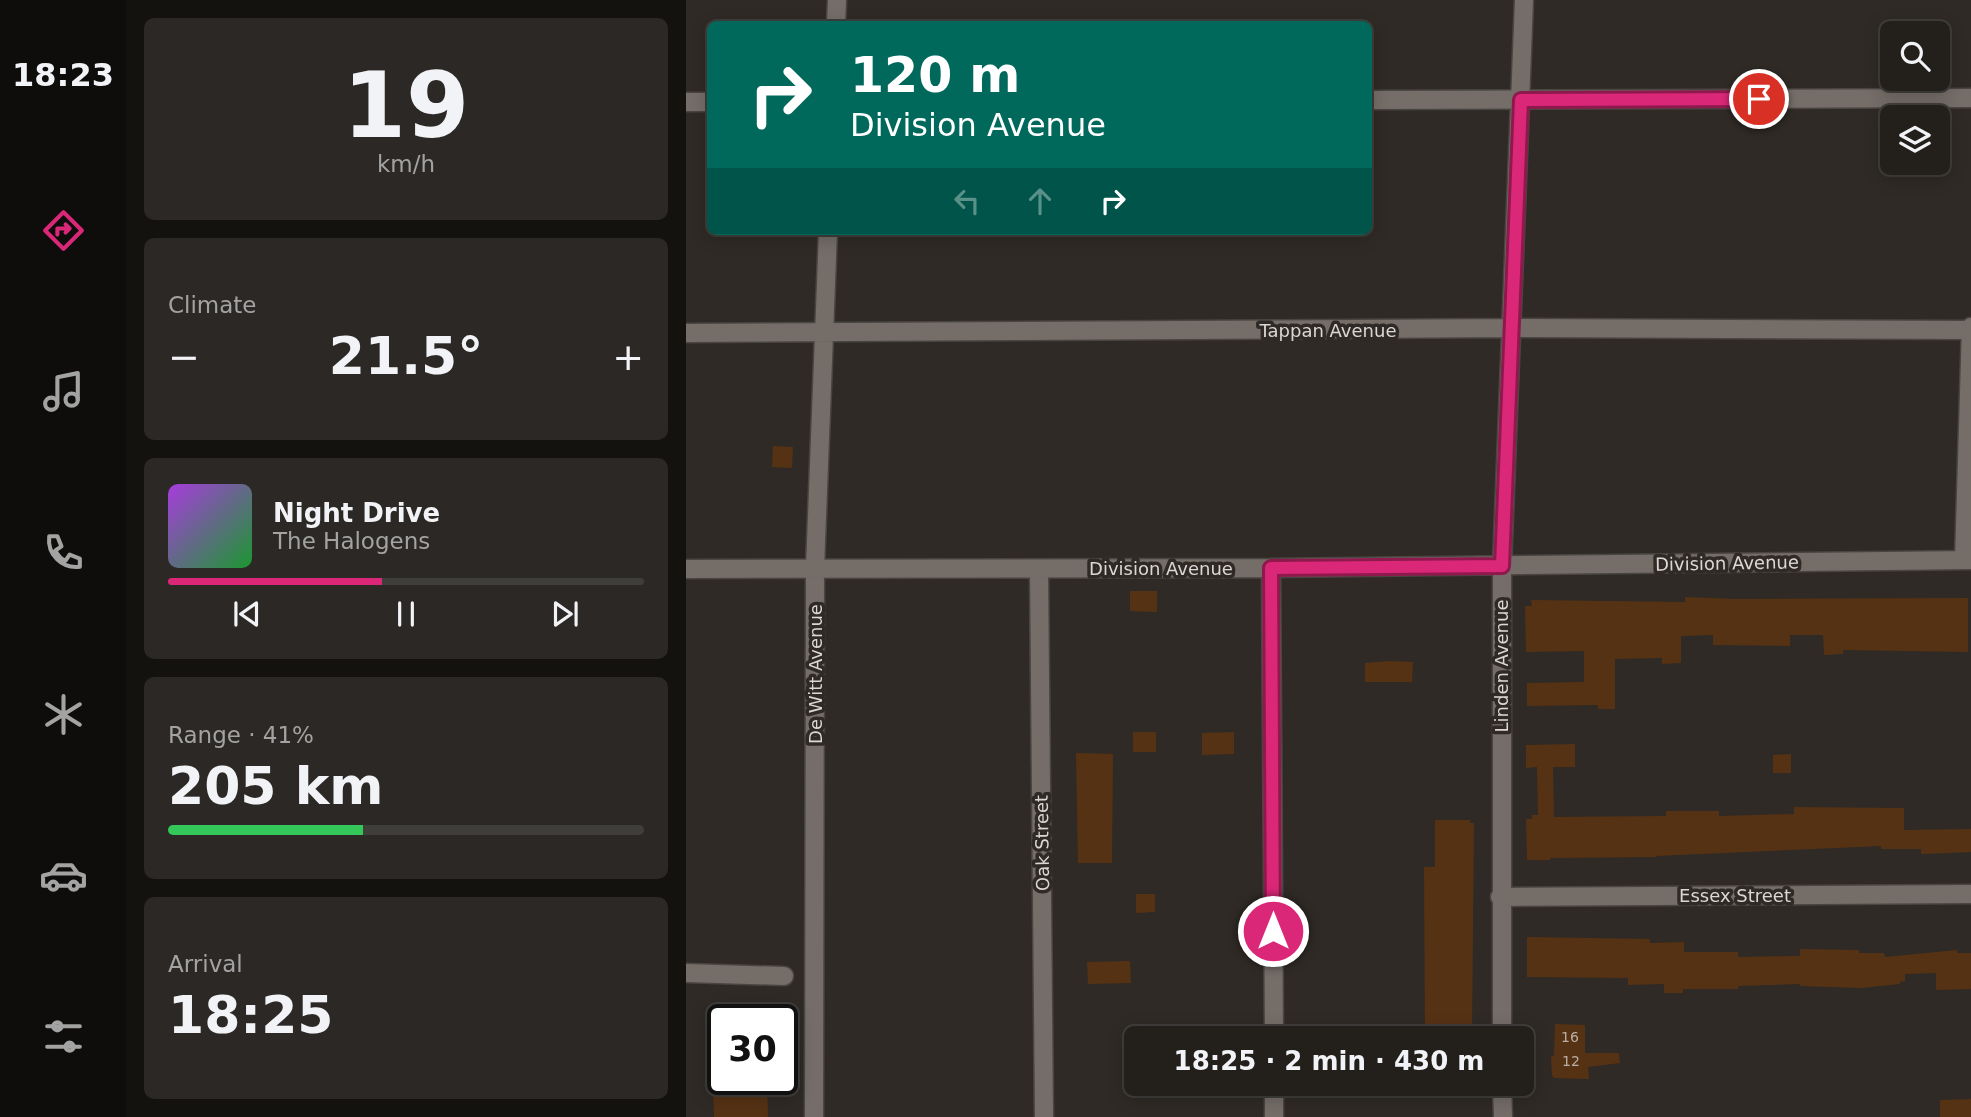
<!DOCTYPE html>
<html lang="en">
<head>
<meta charset="utf-8">
<style>
	:root { --surface:#23201c; --page:#2b2825; --text:#f1f3f6; --muted:#a3a3a3; --line:#403e3b; --accent:#db2777 }
	body { margin:0; font-family:"DejaVu Sans",sans-serif; background:var(--page); color:var(--text); height:100vh; display:flex; flex-direction:column; font-size:26px; white-space:nowrap }
	* { box-sizing:border-box; margin:0 }
	p { font-size:23px; color:var(--muted) }
	.icon { flex:none; width:38px; height:38px; fill:none; stroke:currentColor; stroke-width:2; stroke-linecap:round; stroke-linejoin:round }
	.map { position:relative; flex:1; overflow:hidden }
	.side { display:flex; flex-direction:column; gap:18px; padding:18px; background:#13120f; width:560px }
	.side>* { flex:none }
	.banner { position:absolute; left:21px; top:21px; width:665px; height:214px; border-radius:10px; box-shadow:0 4px 18px #0003,0 0 0 2px var(--line); background:#00695c; color:#fff; overflow:hidden }
	.tools { position:absolute; left:1194px; top:21px; display:grid; gap:14px }
	.tools a { display:grid; place-items:center; width:70px; height:70px; border-radius:10px; background:var(--surface); box-shadow:0 4px 18px #0003,0 0 0 2px var(--line); font-size:35px }
	.speed { position:absolute; left:21px; top:1004px; display:flex; gap:14px; font-size:35px; font-weight:700; text-align:center }
	.speed>* { display:grid; place-content:center; width:91px; height:91px; border-radius:50%; background:var(--surface); box-shadow:0 4px 18px #0003,0 0 0 2px var(--line); line-height:1 }
	.speed .limit { border:4px solid #111; border-radius:10px; background:#fff; color:#111 }
	.pin { position:absolute; display:grid; place-items:center; width:60px; height:60px; color:#fff; margin:-30px; border:4px solid #fff; border-radius:50%; box-shadow:0 2px 7px #0007 }
	.me { position:absolute; width:77px; margin:-38px; rotate:0deg; stroke-linejoin:round; filter:drop-shadow(0 0 5px #0008) }
	.turn { display:flex; align-items:center; gap:24px; height:147px; padding:0 28px; font-size:32px }
	.turn .icon { width:91px; height:91px; stroke-width:2.5 }
	.turn b { display:block; font-size:49px; line-height:60px }
	.lanes { display:flex; align-items:center; height:66px; padding:0 28px; background:#0003; justify-content:center; gap:35px; direction:ltr }
	.lanes .off { opacity:.35 }
	.big { font-size:52px; font-weight:700; line-height:1.1 }
	.side .tile { flex:1; display:flex; flex-direction:column; justify-content:center; gap:10px; min-width:0; padding:0 24px; border-radius:10px; background:var(--page) }
	.side .dial { align-items:center; gap:0 }
	.dial b { font-size:91px; line-height:1 }
	.song { display:flex; align-items:center; gap:21px }
	.cover { width:84px; height:84px; border-radius:10px; background:linear-gradient(135deg,hsl(280 70% 55%),hsl(130 70% 35%)) }
	.played { height:7px; border-radius:4px; background:linear-gradient(90deg,var(--accent) 45%,var(--line) 45%) }
	.keys { display:flex; justify-content:space-around; direction:ltr }
	.heat { display:flex; justify-content:space-between; align-items:center; font-size:38px; direction:ltr }
	.charge { height:10px; border-radius:5px; background:linear-gradient(90deg,#34c759 41%,var(--line) 0) }
	.trip { position:absolute; left:438px; top:1026px; width:410px; height:70px; border-radius:10px; background:var(--surface); box-shadow:0 4px 18px #0003,0 0 0 2px var(--line); font-weight:700; line-height:70px; text-align:center }
	main { display:flex; flex:1; min-height:0 }
	.tab-bar { display:flex; flex-direction:column; width:126px; justify-content:space-around; align-items:center; background:#0e0d0b; color:var(--muted) }
	.tab-bar .icon { width:49px; height:49px }
	.tab-bar .on { color:var(--accent) }
	.tab-bar b { font-size:32px; color:var(--text) }
	.map>svg:first-child { display:block }
</style>
</head>
<body>
<main>
<nav class="tab-bar">
<b>18:23</b>
<svg class="icon on" aria-label="directions" viewBox="0 0 24 24"><path d="M12 3l9 9-9 9-9-9zM9 14v-3h6M13 9l2 2-2 2"/></svg>
<svg class="icon" aria-label="music" viewBox="0 0 24 24"><path d="M9 18V5l10-2v13"/><circle cx="6" cy="18" r="3"/><circle cx="16" cy="16" r="3"/></svg>
<svg class="icon" aria-label="phone" viewBox="0 0 24 24"><path d="M5 4h4l2 5-3 2q2 4 5 5l2-3 5 2v4C11 20 4 13 5 4z"/></svg>
<svg class="icon" aria-label="climate" viewBox="0 0 24 24"><path d="M12 3v18M4 7l16 10M4 17L20 7"/></svg>
<svg class="icon" aria-label="car" viewBox="0 0 24 24"><path d="M5 17H2v-5l4-1 3-4h7l3 4 3 1v5h-3M9 17h6M6 11h13"/><circle cx="7" cy="17" r="2"/><circle cx="17" cy="17" r="2"/></svg>
<svg class="icon" aria-label="filters" viewBox="0 0 24 24"><path d="M4 7h16M4 17h16"/><circle cx="9" cy="7" r="2"/><circle cx="15" cy="17" r="2"/></svg>
</nav>
<section class="side">
<div class="tile dial"><b>19</b><p>km/h</p></div>
<div class="tile"><p>Climate</p>
<div class="heat"><a>−</a><b class="big">21.5°</b><a>+</a></div>
</div>
<div class="tile">
<div class="song"><i class="cover"></i><div><b>Night Drive</b><p>The Halogens</p></div></div>
<div class="played"></div>
<div class="keys"><svg class="icon" aria-label="previous" viewBox="0 0 24 24"><path d="M18 5L8 12l10 7zM5 5v14"/></svg><svg class="icon" aria-label="pause" viewBox="0 0 24 24"><path d="M8 5v14M16 5v14"/></svg><svg class="icon" aria-label="next" viewBox="0 0 24 24"><path d="M6 5l10 7-10 7zM19 5v14"/></svg></div>
</div>
<div class="tile"><p>Range · 41%</p><b class="big">205 km</b><div class="charge"></div></div>
<div class="tile"><p>Arrival</p><b class="big">18:25</b></div>
</section>
<div class="map">
<svg width="1285" height="1117" viewBox="0 0 1285 1117">
	<rect width="100%" height="100%" fill="#2f2a25"/>
	<path fill="#563214" d="M87,446l20,1 -1,21 -20,-1z
		M444,591h27v21l-27,-1z
		M999,597l51,2 232,-1v54l-125,-2v4l-19,1 -1,-20h-33v11l-77,-1v-10l-32,1v27l-19,1v-6l-47,1v50h-17v-4l-71,1v-23l57,-1v-31l-58,1 -1,-46h7l-1,-6 154,2z
		M704,661l23,1 -1,20h-47v-19z
		M447,732h23v20h-23z
		M548,732v22l-32,1v-22z
		M889,744v23h-22l1,50 112,-1v-5h53v5l75,-2v-7l110,1v22l67,-1v23l-50,2v-5h-40v-3l-225,10v1l-106,1v2h-23l-1,-41h6v-4h6l-1,-48 -11,1v-23z
		M390,753l37,1 -1,109h-34z
		M1105,754v19h-18v-18z
		M749,820h35v3h4l-2,215h-47l-1,-171h11z
		M450,894h19v18l-19,1z
		M841,937l123,2v4l34,-1v10h54v5l62,-1v-7l59,1v3h25l1,4 72,-7v3h14v36l-35,1v-17l-31,1v7l-5,1v2l-39,4 -61,-2v-2l-62,2v3h-55v4h-19v-9l-36,1v-7l-101,-1z
		M444,961l1,22 -43,1 -1,-22z
		M869,1024l30,1v28h34l1,10 -32,4 1,12 -35,-1 -2,-3 -1,-19h3z
		M27,1080h54l1,37h-54z
		M1285,1099v18h-31v-17z"/>
	<g fill="none" stroke-linecap="round" stroke-linejoin="round">
		<g stroke="#4a4541" stroke-width="21">
			<path id="minor" d="M150,24l1,-24
				M682,100l603,-2
				M0,102h24
				M0,333l825,-5 460,2
				M1278,560l7,-233
				M585,568l3,470
				M0,569l585,-1 700,-8
				M353,569l5,548
				M814,897l471,-3
				M0,973l98,3
				M816,1038v-472l22,-566
				M588,1083v34
				M816,1083l1,34
				M128,1117l1,-549 13,-337"/>
		</g>
		<use href="#minor" stroke="#746d68" stroke-width="18"/>
	</g>
	<g fill="none" stroke-linecap="round" stroke-linejoin="round">
		<g stroke="#8e194d" stroke-width="18">
			<path id="route" d="M587,931l-2,-363 231,-2 19,-466 238,-1"/>
		</g>
		<use href="#route" stroke="#db2777" stroke-width="12"/>
	</g>
	<g text-anchor="middle" dominant-baseline="central" stroke-width="7" stroke-linejoin="round" paint-order="stroke">
		<g font-size="14" fill="#baaea4">
			<text x="884" y="1037">16</text>
			<text x="885" y="1061">12</text>
		</g>
		<g font-size="18" fill="#dbd7d4" stroke="#2f2a25">
			<text x="642" y="330">Tappan Avenue</text>
			<text transform="translate(1041 563) rotate(-1)">Division Avenue</text>
			<text x="475" y="568">Division Avenue</text>
			<text transform="translate(815 666) rotate(-90)">Linden Avenue</text>
			<text transform="translate(129 674) rotate(-90)">De Witt Avenue</text>
			<text transform="translate(356 843) rotate(-91)">Oak Street</text>
			<text x="1049" y="895">Essex Street</text>
		</g>
	</g>
</svg>
<div class="tools">
<a><svg class="icon" aria-label="search" viewBox="0 0 24 24"><circle cx="10" cy="10" r="6"/><path d="M15 15l6 6"/></svg></a>
<a><svg class="icon" aria-label="layers" viewBox="0 0 24 24"><path d="M12 4l9 5-9 5-9-5zM3 14l9 5 9-5"/></svg></a>
</div>
<div class="speed"><div class="limit">30</div></div>
<div class="pin" style="left:1073px;top:99px;background:#d93025"><svg class="icon" aria-label="arrive" viewBox="0 0 24 24"><path d="M6 21V4h12l-3 4 3 4H6"/></svg></div>
<svg class="me" style="left:587px;top:931px" viewBox="-20 -20 40 40"><circle r="17" fill="#db2777" stroke="#fff" stroke-width="3"/><path d="M0-11L8 9 0 5-8 9z" fill="#fff"/></svg>
<div class="trip">18:25 · 2 min · 430 m</div>
<div class="banner">
<div class="turn"><svg class="icon" aria-label="right" viewBox="0 0 24 24"><path d="M7 20v-9h11M14 6l5 5-5 5"/></svg><div><b>120 m</b>Division Avenue</div></div>
<div class="lanes"><svg class="icon off" aria-label="left" viewBox="0 0 24 24"><path d="M17 20v-9H6M10 6l-5 5 5 5"/></svg><svg class="icon off" aria-label="ahead" viewBox="0 0 24 24"><path d="M12 20V5M6 11l6-6 6 6"/></svg><svg class="icon" aria-label="right" viewBox="0 0 24 24"><path d="M7 20v-9h11M14 6l5 5-5 5"/></svg></div>
</div>
</div>
</main>
</body>
</html>
